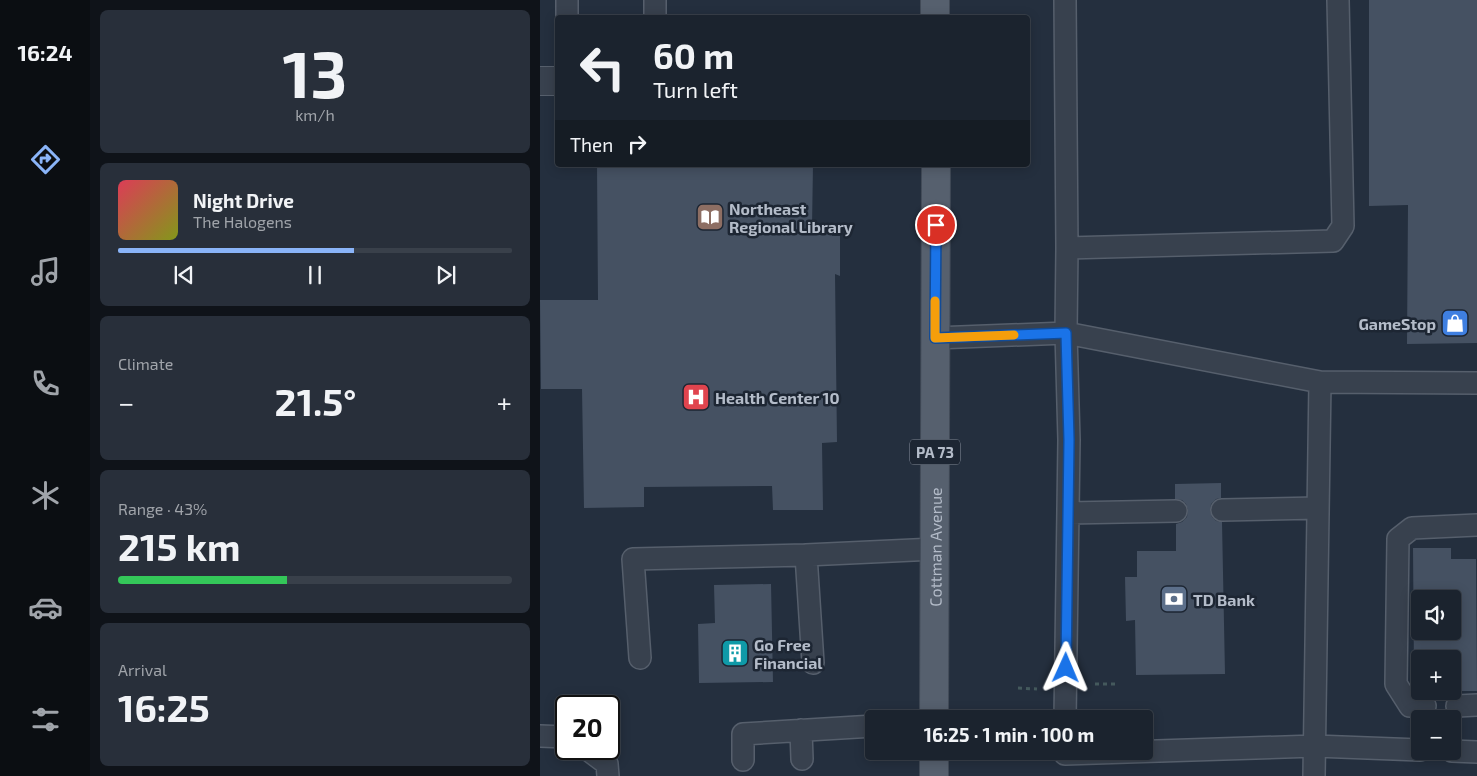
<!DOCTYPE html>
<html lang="en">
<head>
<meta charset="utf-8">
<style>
	:root { --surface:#1b232e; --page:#282f3a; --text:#f1f3f6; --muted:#a0a4aa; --line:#39404a; --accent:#8ab4f8 }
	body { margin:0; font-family:"Exo 2",sans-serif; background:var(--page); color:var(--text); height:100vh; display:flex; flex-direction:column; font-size:19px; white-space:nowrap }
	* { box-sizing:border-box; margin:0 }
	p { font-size:16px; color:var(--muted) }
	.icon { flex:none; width:28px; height:28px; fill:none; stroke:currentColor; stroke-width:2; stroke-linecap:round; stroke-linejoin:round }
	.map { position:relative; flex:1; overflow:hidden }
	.side { display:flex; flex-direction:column; gap:10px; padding:10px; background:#0f1319; width:450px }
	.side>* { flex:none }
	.guide { position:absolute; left:15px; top:15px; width:475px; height:152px; border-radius:5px; box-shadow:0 2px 12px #0003,0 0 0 1px var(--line); background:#1b232e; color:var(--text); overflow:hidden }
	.fabs { position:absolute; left:871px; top:590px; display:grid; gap:10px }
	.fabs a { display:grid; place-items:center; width:50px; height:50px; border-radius:5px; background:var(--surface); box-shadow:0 2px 12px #0003,0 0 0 1px var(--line); font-size:25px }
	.speed { position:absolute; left:15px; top:695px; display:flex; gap:10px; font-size:25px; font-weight:700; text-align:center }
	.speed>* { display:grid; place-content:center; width:65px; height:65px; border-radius:50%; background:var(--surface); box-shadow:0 2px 12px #0003,0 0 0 1px var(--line); line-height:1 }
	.speed .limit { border:2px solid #111; border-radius:8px; background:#fff; color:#111 }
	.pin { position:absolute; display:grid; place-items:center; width:42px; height:42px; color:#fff; margin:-21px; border:2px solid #fff; border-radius:50%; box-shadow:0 1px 5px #0007 }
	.me { position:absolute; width:55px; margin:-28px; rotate:1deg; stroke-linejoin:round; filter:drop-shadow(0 0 4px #0008) }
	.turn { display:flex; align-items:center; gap:18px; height:105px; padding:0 15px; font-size:22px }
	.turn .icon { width:65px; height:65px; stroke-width:2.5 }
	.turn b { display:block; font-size:35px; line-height:42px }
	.then { display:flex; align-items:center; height:48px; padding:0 15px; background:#0003; gap:10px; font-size:19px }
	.big { font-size:38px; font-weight:700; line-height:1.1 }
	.side .tile { flex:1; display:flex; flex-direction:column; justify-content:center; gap:8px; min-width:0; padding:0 18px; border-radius:8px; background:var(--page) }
	.side .dial { align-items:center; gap:0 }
	.dial b { font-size:65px; line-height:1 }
	.song { display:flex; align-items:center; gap:15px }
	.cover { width:60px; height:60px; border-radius:8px; background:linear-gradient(135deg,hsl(350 70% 55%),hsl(70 70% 35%)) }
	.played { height:5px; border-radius:2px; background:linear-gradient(90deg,var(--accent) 60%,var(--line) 60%) }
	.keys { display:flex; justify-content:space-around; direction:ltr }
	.heat { display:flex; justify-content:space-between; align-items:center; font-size:28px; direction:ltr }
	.charge { height:8px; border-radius:4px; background:linear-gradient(90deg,#34c759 43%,var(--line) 0) }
	.trip { position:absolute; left:325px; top:710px; width:288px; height:50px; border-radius:5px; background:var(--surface); box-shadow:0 2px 12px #0003,0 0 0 1px var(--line); font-weight:700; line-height:50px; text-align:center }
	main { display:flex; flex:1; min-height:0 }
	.tabs { display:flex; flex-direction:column; width:90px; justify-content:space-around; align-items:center; background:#0b0e12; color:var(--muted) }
	.tabs .icon { width:35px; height:35px }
	.tabs .on { color:var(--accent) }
	.tabs b { font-size:22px; color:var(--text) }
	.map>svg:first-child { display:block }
</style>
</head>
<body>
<main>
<nav class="tabs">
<b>16:24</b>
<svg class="icon on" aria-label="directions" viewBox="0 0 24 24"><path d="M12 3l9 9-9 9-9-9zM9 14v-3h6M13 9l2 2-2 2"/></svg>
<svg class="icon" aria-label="music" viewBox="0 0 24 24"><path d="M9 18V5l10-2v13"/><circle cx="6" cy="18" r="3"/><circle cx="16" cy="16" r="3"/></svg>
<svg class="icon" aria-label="phone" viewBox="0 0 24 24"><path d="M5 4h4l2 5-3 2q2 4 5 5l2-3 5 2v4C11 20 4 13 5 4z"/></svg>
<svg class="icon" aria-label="climate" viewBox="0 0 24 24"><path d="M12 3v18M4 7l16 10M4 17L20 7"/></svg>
<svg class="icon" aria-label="car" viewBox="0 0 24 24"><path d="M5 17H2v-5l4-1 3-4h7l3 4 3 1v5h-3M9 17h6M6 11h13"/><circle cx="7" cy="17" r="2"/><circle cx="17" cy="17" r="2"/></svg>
<svg class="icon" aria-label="filters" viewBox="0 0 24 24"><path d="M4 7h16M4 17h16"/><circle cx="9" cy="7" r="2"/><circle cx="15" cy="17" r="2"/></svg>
</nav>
<section class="side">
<div class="tile dial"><b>13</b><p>km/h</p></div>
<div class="tile">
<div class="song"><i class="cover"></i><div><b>Night Drive</b><p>The Halogens</p></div></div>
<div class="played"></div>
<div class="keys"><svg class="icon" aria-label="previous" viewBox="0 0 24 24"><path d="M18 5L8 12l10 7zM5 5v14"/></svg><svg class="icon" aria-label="pause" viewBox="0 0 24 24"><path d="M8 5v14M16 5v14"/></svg><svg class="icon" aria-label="next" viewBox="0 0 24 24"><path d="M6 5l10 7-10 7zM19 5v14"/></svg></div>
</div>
<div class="tile"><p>Climate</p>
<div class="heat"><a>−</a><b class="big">21.5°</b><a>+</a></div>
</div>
<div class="tile"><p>Range · 43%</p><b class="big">215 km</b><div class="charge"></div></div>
<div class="tile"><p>Arrival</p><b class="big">16:25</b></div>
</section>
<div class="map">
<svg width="937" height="776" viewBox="0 0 937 776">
	<rect width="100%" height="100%" fill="#242f3e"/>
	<path fill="#455162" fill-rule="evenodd" d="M829,0h108v343l-70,1 1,-139 -39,1z
		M57,165h216l-1,62h20v9h8v40l-5,-2 2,168 -15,1 1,67h-50l-1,-24 -128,1v20l-60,1 -2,-119h-41l-1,-89h58z
		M681,483v15l-5,1 -5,5 -1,7 2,6 4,4 6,1 3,152 -89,1 -1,-55 -9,1 -1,-44h12v-26h39v-27l6,-2 5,-5 1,-7 -2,-6 -4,-4 -7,-1v-15z
		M873,548h38v11h25l1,132h-45h20v-32h-32v29l-1,-14h-5zM880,599h32v32h-32z
		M231,584l2,98 -74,1 -1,-59 17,-1 -1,-38z"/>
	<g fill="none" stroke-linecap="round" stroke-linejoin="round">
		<g stroke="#565f6c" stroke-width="24">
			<path id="lane" d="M27,0v18
				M115,0v18
				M525,0l2,248 -1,85 3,107 -4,279
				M527,248l266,-7 10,-15 -5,-226
				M395,338l131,-5 254,49 157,1
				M682,510l96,-2
				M528,513l108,-2
				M100,658l-7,-99 173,-4
				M273,663l-7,-108 129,-6
				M885,706h-15l-14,-22 2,-145 14,-11 65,-3
				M917,706l20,-1
				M261,730l1,29
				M0,736l26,1
				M47,749l20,15 1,12
				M525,751v3l250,-8 105,4
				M912,751l25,1
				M203,760v-26l131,-8
				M774,776l6,-394"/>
		</g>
		<g stroke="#565f6c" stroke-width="30">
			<path id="street" d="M0,81h18"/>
		</g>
		<g stroke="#414a57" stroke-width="30">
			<g id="primary">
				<path d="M395,0v18"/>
				<path id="s1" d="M394,719l2,-554"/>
				<path d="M394,751v25"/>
			</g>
		</g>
		<path stroke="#44595c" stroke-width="3" stroke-dasharray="4 4" stroke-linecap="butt" d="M555,684h22
			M478,688l19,1"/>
		<use href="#lane" stroke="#38414e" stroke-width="21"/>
		<use href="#street" stroke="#38414e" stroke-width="28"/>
		<use href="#primary" stroke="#56606e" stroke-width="28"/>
	</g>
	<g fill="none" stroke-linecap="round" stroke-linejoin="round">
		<g stroke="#114b97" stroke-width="12">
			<path id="route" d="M396,225l-1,113 131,-5 3,107 -3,228"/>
		</g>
		<use href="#route" stroke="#1a73e8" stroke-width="9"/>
		<path stroke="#f59e0b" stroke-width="9" d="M395,301v37l79,-3"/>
	</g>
	<defs>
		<g id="library-square" transform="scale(1.4375)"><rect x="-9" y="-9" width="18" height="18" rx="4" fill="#8d6e63" stroke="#1d2633"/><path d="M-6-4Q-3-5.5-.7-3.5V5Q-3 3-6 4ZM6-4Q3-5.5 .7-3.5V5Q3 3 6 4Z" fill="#fff"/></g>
		<g id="shop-square" transform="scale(1.4375)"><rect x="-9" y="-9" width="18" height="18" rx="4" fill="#3f7fe0" stroke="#1d2633"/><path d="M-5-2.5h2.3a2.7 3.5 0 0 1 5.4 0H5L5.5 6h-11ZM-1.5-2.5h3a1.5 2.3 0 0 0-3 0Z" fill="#fff"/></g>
		<g id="hospital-square" transform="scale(1.4375)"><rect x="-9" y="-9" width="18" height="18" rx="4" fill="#e0444e" stroke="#1d2633"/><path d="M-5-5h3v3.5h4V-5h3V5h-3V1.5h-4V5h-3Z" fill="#fff"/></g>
		<g id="bank-square" transform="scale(1.4375)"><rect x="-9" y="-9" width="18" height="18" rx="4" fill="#5c6f8a" stroke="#1d2633"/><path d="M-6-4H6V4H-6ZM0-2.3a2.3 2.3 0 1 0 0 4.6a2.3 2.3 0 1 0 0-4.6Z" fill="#fff"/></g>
		<g id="building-square" transform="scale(1.4375)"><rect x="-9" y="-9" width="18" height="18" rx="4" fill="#0f9aa8" stroke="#1d2633"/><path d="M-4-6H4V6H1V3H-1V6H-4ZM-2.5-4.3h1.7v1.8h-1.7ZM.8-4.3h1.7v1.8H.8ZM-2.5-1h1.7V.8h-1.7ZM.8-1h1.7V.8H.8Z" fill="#fff"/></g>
	</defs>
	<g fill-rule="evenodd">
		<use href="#library-square" x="170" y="217"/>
		<use href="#shop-square" x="915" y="323"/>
		<use href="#hospital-square" x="156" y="397"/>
		<use href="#bank-square" x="634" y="599"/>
		<use href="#building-square" x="195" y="653"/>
	</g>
	<g text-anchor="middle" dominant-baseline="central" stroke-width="5" stroke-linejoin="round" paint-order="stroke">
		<rect fill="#1d2633" stroke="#878f9c" stroke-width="1" x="370" y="439.5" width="50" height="25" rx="4"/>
		<g font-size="15" font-weight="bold" fill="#b4bcc9">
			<text x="395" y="452">PA 73</text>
		</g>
		<g font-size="16" font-weight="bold" fill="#b4bcc9" stroke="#1d2633" text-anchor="start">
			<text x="189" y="208">Northeast<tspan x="189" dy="18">Regional Library</tspan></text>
			<text x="896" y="323" text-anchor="end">GameStop</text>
			<text x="175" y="397">Health Center 10</text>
			<text x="653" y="599">TD Bank</text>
			<text x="214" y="644">Go Free<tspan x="214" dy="18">Financial</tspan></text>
		</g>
		<g font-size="16" fill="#b4bcc9" stroke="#1d2633">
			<text stroke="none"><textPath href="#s1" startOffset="172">Cottman Avenue</textPath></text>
		</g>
	</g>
</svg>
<div class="fabs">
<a><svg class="icon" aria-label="sound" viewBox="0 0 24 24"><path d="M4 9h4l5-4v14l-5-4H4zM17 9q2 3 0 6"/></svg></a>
<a>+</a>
<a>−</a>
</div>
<div class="speed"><div class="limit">20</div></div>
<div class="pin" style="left:396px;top:225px;background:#d93025"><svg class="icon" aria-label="arrive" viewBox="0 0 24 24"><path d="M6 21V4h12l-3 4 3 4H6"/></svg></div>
<svg class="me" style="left:526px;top:668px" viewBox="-20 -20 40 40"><path d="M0-17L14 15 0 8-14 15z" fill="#1a73e8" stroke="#fff" stroke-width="4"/></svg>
<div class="trip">16:25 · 1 min · 100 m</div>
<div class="guide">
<div class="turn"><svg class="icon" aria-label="left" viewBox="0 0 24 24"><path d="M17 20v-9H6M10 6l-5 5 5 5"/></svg><div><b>60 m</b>Turn left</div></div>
<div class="then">Then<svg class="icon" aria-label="right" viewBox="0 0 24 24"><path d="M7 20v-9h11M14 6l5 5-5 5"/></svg></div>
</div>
</div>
</main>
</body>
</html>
